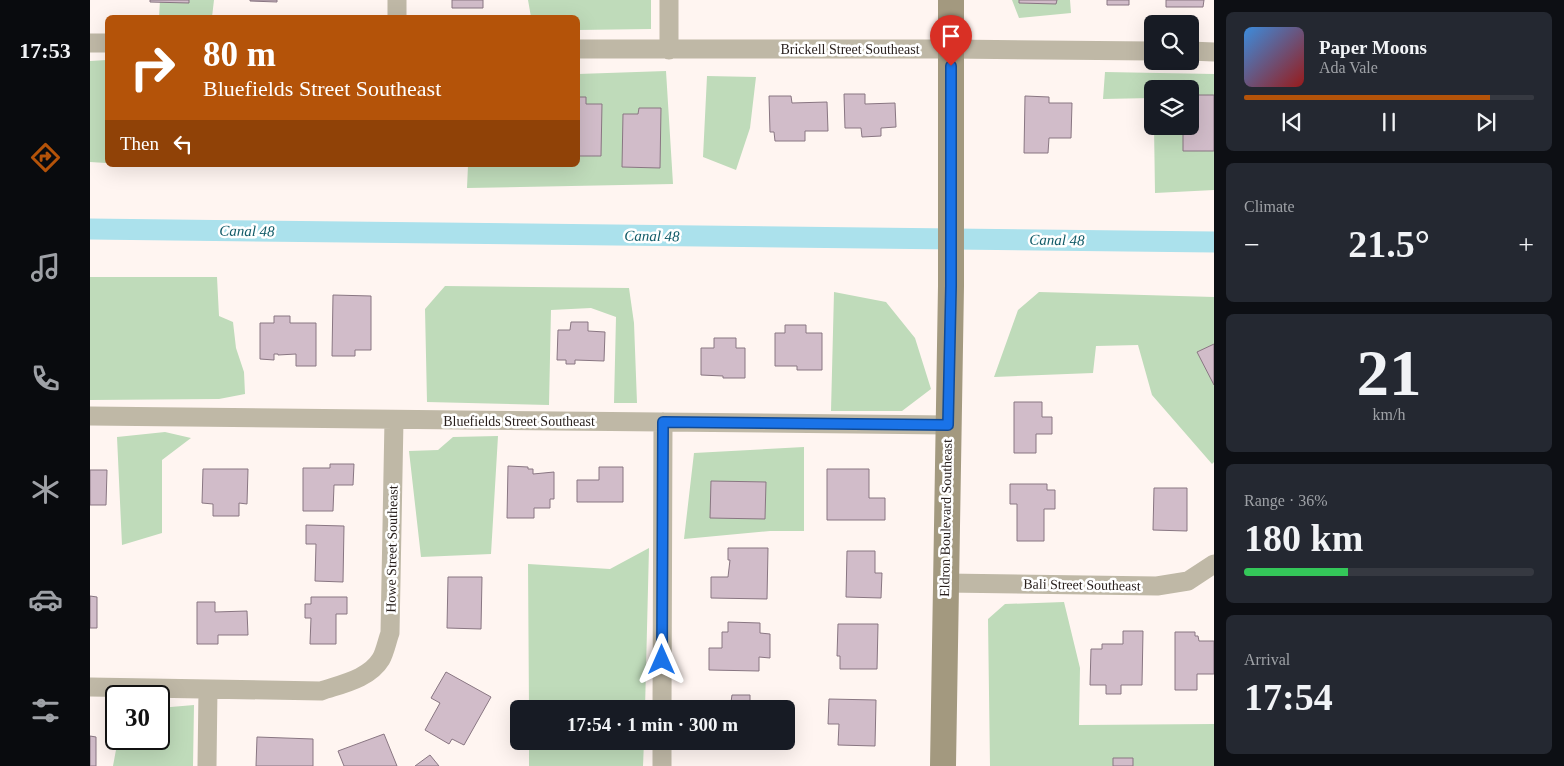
<!DOCTYPE html>
<html lang="en">
<head>
<meta charset="utf-8">
<style>
	:root { --surface:#171b24; --page:#242831; --text:#f1f3f6; --muted:#9ea1a6; --line:#363941; --accent:#b45309 }
	body { margin:0; font-family:"Times New Roman",serif; background:var(--page); color:var(--text); height:100vh; display:flex; flex-direction:column; font-size:19px; white-space:nowrap }
	* { box-sizing:border-box; margin:0 }
	p { font-size:16px; color:var(--muted) }
	.icon { flex:none; width:28px; height:28px; fill:none; stroke:currentColor; stroke-width:2; stroke-linecap:round; stroke-linejoin:round }
	.map { position:relative; flex:1; overflow:hidden }
	.details { display:flex; flex-direction:column; gap:12px; padding:12px; background:#0d0f14; width:350px }
	.details>* { flex:none }
	.guide { position:absolute; left:15px; top:15px; width:475px; height:152px; border-radius:8px; box-shadow:0 5px 20px #0002; background:#b45309; color:#fff; overflow:hidden }
	.controls { position:absolute; left:1054px; top:15px; display:grid; gap:10px }
	.controls a { display:grid; place-items:center; width:55px; height:55px; border-radius:8px; background:var(--surface); box-shadow:0 5px 20px #0002; font-size:25px }
	.speed { position:absolute; left:15px; top:685px; display:flex; gap:10px; font-size:25px; font-weight:700; text-align:center }
	.speed>* { display:grid; place-content:center; width:65px; height:65px; border-radius:50%; background:var(--surface); box-shadow:0 5px 20px #0002; line-height:1 }
	.speed .limit { border:2px solid #111; border-radius:8px; background:#fff; color:#111 }
	.pin { position:absolute; display:grid; place-items:center; width:42px; height:42px; color:#fff; margin:-51px -21px; border-radius:50% 50% 50% 0; rotate:-45deg; box-shadow:0 0 5px #0007 }
	.pin .icon { rotate:45deg }
	.me { position:absolute; width:55px; margin:-28px; rotate:0deg; stroke-linejoin:round; filter:drop-shadow(0 0 4px #0008) }
	.turn { display:flex; align-items:center; gap:18px; height:105px; padding:0 15px; font-size:22px }
	.turn .icon { width:65px; height:65px; stroke-width:2.5 }
	.turn b { display:block; font-size:35px; line-height:42px }
	.then { display:flex; align-items:center; height:48px; padding:0 15px; background:#0003; gap:10px; font-size:19px }
	.big { font-size:38px; font-weight:700; line-height:1.1 }
	.details .widget { flex:1; display:flex; flex-direction:column; justify-content:center; gap:8px; min-width:0; padding:0 18px; border-radius:8px; background:var(--page) }
	.details .dial { align-items:center; gap:0 }
	.dial b { font-size:65px; line-height:1 }
	.song { display:flex; align-items:center; gap:15px }
	.cover { width:60px; height:60px; border-radius:8px; background:linear-gradient(135deg,hsl(210 70% 55%),hsl(0 70% 35%)) }
	.played { height:5px; border-radius:2px; background:linear-gradient(90deg,var(--accent) 85%,var(--line) 85%) }
	.keys { display:flex; justify-content:space-around; direction:ltr }
	.heat { display:flex; justify-content:space-between; align-items:center; font-size:28px; direction:ltr }
	.charge { height:8px; border-radius:4px; background:linear-gradient(90deg,#34c759 36%,var(--line) 0) }
	.trip { position:absolute; left:420px; top:700px; width:285px; height:50px; border-radius:8px; background:var(--surface); box-shadow:0 5px 20px #0002; font-weight:700; line-height:50px; text-align:center }
	main { display:flex; flex:1; min-height:0 }
	.menu { display:flex; flex-direction:column; width:90px; justify-content:space-around; align-items:center; background:#090b0e; color:var(--muted) }
	.menu .icon { width:35px; height:35px }
	.menu .current { color:var(--accent) }
	.menu b { font-size:22px; color:var(--text) }
	.map>svg:first-child { display:block }
</style>
</head>
<body>
<main>
<nav class="menu">
<b>17:53</b>
<svg class="icon current" aria-label="directions" viewBox="0 0 24 24"><path d="M12 3l9 9-9 9-9-9zM9 14v-3h6M13 9l2 2-2 2"/></svg>
<svg class="icon" aria-label="music" viewBox="0 0 24 24"><path d="M9 18V5l10-2v13"/><circle cx="6" cy="18" r="3"/><circle cx="16" cy="16" r="3"/></svg>
<svg class="icon" aria-label="phone" viewBox="0 0 24 24"><path d="M5 4h4l2 5-3 2q2 4 5 5l2-3 5 2v4C11 20 4 13 5 4z"/></svg>
<svg class="icon" aria-label="climate" viewBox="0 0 24 24"><path d="M12 3v18M4 7l16 10M4 17L20 7"/></svg>
<svg class="icon" aria-label="car" viewBox="0 0 24 24"><path d="M5 17H2v-5l4-1 3-4h7l3 4 3 1v5h-3M9 17h6M6 11h13"/><circle cx="7" cy="17" r="2"/><circle cx="17" cy="17" r="2"/></svg>
<svg class="icon" aria-label="filters" viewBox="0 0 24 24"><path d="M4 7h16M4 17h16"/><circle cx="9" cy="7" r="2"/><circle cx="15" cy="17" r="2"/></svg>
</nav>
<div class="map">
<svg width="1124" height="766" viewBox="0 0 1124 766">
	<rect width="100%" height="100%" fill="#fff5f1"/>
	<path fill="#bfdbba" d="M70,0h54l-2,17 -53,1z
		M438,0h123v29l-73,1v-12l-47,-1z
		M922,0h58l1,13 -52,5z
		M17,60l1,88 -2,15 -16,-1v-101z
		M576,71l7,113 -206,4 1,-23h110v-91z
		M1015,72l109,2v116l-59,3 -1,-67h36v-37h-38v9l-49,1z
		M617,76l49,1 -6,51 -14,42 -33,-13z
		M0,277h127l2,39 14,6 3,26 8,24 1,22 -26,5 -129,1z
		M355,286l184,2 5,35 3,80h-23l2,-86 -25,-9 -40,2 -2,95 -122,-3 -2,-93z
		M744,292l52,10 29,36 16,51 -29,22h-71z
		M949,292l175,5v165l-2,2 -60,-69 -14,-50 -42,1 -3,27 -99,4 24,-67z
		M75,432l26,6 -29,22v73l-40,12 -5,-108z
		M408,436l-7,118 -70,3 -12,-106 29,-1 15,-13z
		M714,447v84h-34l-86,8 10,-86z
		M559,548l-4,161h-116l-1,-145 82,5z
		M974,602l16,66 -1,57 135,-1v42h-224l-2,-147 17,-15z
		M104,705l-1,61h-80l5,-27h41v-31z
		M439,741h115l-1,25h-114z"/>
	<g fill="none" stroke-linecap="round" stroke-linejoin="round">
		<path stroke="#abe1ec" stroke-width="21" d="M0,229l1124,13"/>
	</g>
	<path fill="#d1bcc9" stroke="#897682" d="M60,0h39v3l-39,-1z
		M160,0h27v2l-27,-1z
		M362,0h31v8h-31z
		M929,0h38l-1,4 -37,-1z
		M1017,0h22v5h-22z
		M1076,0h38l-1,7h-37z
		M754,94h21v10l30,-1 1,24 -15,1v8l-19,1 -1,-9h-16z
		M1100,95h24v56h-31v-25h7z
		M679,96h22l1,7 35,-1 1,29h-23v10h-30l-1,-9h-4z
		M935,96l24,1v6h23l-1,35h-22l-1,15h-24z
		M488,97h8v7h16l-1,52h-23z
		M549,108h22l-1,60 -38,-1 1,-53h15z
		M243,295l38,1v54h-16v6h-23z
		M184,316h16v7h26v43h-20v-12l-18,1v-1h-4v6l-14,-1v-36h14z
		M481,322h17v9l17,1 -1,29 -29,-1v4h-9v-4h-9l1,-30h12z
		M695,325h21v8h16v37h-25v-4h-22v-33h10z
		M624,338h22v10h9v30h-22v-2l-22,-1v-27h13z
		M1124,344v41l-17,-33z
		M924,402h28v15h10v17h-16v19h-22z
		M240,464h24l-1,21h-19l-1,26h-30v-43h27z
		M418,466l20,1v2h5v5l21,-2v27h-4v9h-16v10h-27z
		M509,467h24v35h-46v-22h22z
		M113,469h45l-1,35 -8,-1v13h-26v-12l-11,-1z
		M737,469h42v29h16v22h-58z
		M0,470h17l-1,35h-16z
		M621,481l55,1 -1,37 -55,-1z
		M920,484h37v6h8v19h-11v32h-27v-37h-7z
		M1064,488h33v43l-34,-1z
		M216,525l38,1 -1,56 -28,-1 1,-37h-10z
		M638,548h40l-1,51 -56,-1v-21h17l2,-17h-2z
		M757,551h28v22h7l-1,25 -35,-1z
		M358,577h34l-1,52 -34,-1z
		M0,596l7,1v31h-7z
		M221,597h36v17h-11v30h-26l1,-26h-6v-14h6z
		M107,602h18v10l32,-1 1,24h-30v9h-21z
		M638,622l32,1v10l10,1v24l-11,-1v14l-50,-1v-22h13v-16h6z
		M748,624h40l-1,45h-37v-13h-3z
		M1033,631h20l-1,54h-21v9h-15v-9h-16l1,-36h11v-5h21z
		M1085,632h20v4h3l1,5h15v33h-17v16h-22z
		M356,672l45,25 -27,48 -12,-6 -3,5 -24,-14 15,-27 -9,-5z
		M642,695h18v9h5v5h-31v-7h7z
		M739,699l47,1 -1,46 -37,-1 1,-21h-11z
		M294,734l13,32h-53l-6,-15z
		M0,736l6,1v29h-6z
		M167,737l56,2v27h-57z
		M340,755l9,11h-24z
		M1023,758h20v8h-20z"/>
	<g fill="none" stroke-linecap="round" stroke-linejoin="round">
		<path stroke="#bfb8a6" stroke-width="19" d="M307,18v-18
			M0,43h18
			M488,49h373l201,2
			M579,50v-50
			M1100,51l24,1
			M0,416l858,9
			M856,583l211,3 31,-5 26,-17
			M0,687l231,4c20,-7 48,-12 60,-32 4,-7 6,-18 9,-26l4,-213
			M572,709l1,-287
			M117,766l1,-77
			M572,766v-25"/>
		<path stroke="#a3997f" stroke-width="26" d="M853,766l8,-480v-286"/>
	</g>
	<g fill="none" stroke-linecap="round" stroke-linejoin="round">
		<g stroke="#114b97" stroke-width="12">
			<path id="route" d="M572,660l1,-238 285,3 3,-139v-220"/>
		</g>
		<use href="#route" stroke="#1a73e8" stroke-width="9"/>
	</g>
	<g text-anchor="middle" dominant-baseline="central" stroke-width="5" stroke-linejoin="round" paint-order="stroke">
		<g font-size="14" fill="#281f1c" stroke="#fff">
			<text x="760" y="49">Brickell Street Southeast</text>
			<text x="429" y="421">Bluefields Street Southeast</text>
			<text transform="translate(856 518) rotate(-89)">Eldron Boulevard Southeast</text>
			<text transform="translate(302 549) rotate(-89)">Howe Street Southeast</text>
			<text transform="translate(992 585) rotate(1)">Bali Street Southeast</text>
		</g>
		<g font-size="15" font-style="italic" fill="#125b68" stroke="#fff">
			<text transform="translate(157 231) rotate(1)">Canal 48</text>
			<text transform="translate(562 236) rotate(1)">Canal 48</text>
			<text transform="translate(967 240) rotate(1)">Canal 48</text>
		</g>
	</g>
</svg>
<div class="controls">
<a><svg class="icon" aria-label="search" viewBox="0 0 24 24"><circle cx="10" cy="10" r="6"/><path d="M15 15l6 6"/></svg></a>
<a><svg class="icon" aria-label="layers" viewBox="0 0 24 24"><path d="M12 4l9 5-9 5-9-5zM3 14l9 5 9-5"/></svg></a>
</div>
<div class="speed"><div class="limit">30</div></div>
<div class="pin" style="left:861px;top:66px;background:#d93025"><svg class="icon" aria-label="arrive" viewBox="0 0 24 24"><path d="M6 21V4h12l-3 4 3 4H6"/></svg></div>
<svg class="me" style="left:572px;top:660px" viewBox="-20 -20 40 40"><path d="M0-17L14 15 0 8-14 15z" fill="#1a73e8" stroke="#fff" stroke-width="4"/></svg>
<div class="trip">17:54 · 1 min · 300 m</div>
<div class="guide">
<div class="turn"><svg class="icon" aria-label="right" viewBox="0 0 24 24"><path d="M7 20v-9h11M14 6l5 5-5 5"/></svg><div><b>80 m</b>Bluefields Street Southeast</div></div>
<div class="then">Then<svg class="icon" aria-label="left" viewBox="0 0 24 24"><path d="M17 20v-9H6M10 6l-5 5 5 5"/></svg></div>
</div>
</div>
<section class="details">
<div class="widget">
<div class="song"><i class="cover"></i><div><b>Paper Moons</b><p>Ada Vale</p></div></div>
<div class="played"></div>
<div class="keys"><svg class="icon" aria-label="previous" viewBox="0 0 24 24"><path d="M18 5L8 12l10 7zM5 5v14"/></svg><svg class="icon" aria-label="pause" viewBox="0 0 24 24"><path d="M8 5v14M16 5v14"/></svg><svg class="icon" aria-label="next" viewBox="0 0 24 24"><path d="M6 5l10 7-10 7zM19 5v14"/></svg></div>
</div>
<div class="widget"><p>Climate</p>
<div class="heat"><a>−</a><b class="big">21.5°</b><a>+</a></div>
</div>
<div class="widget dial"><b>21</b><p>km/h</p></div>
<div class="widget"><p>Range · 36%</p><b class="big">180 km</b><div class="charge"></div></div>
<div class="widget"><p>Arrival</p><b class="big">17:54</b></div>
</section>
</main>
</body>
</html>
